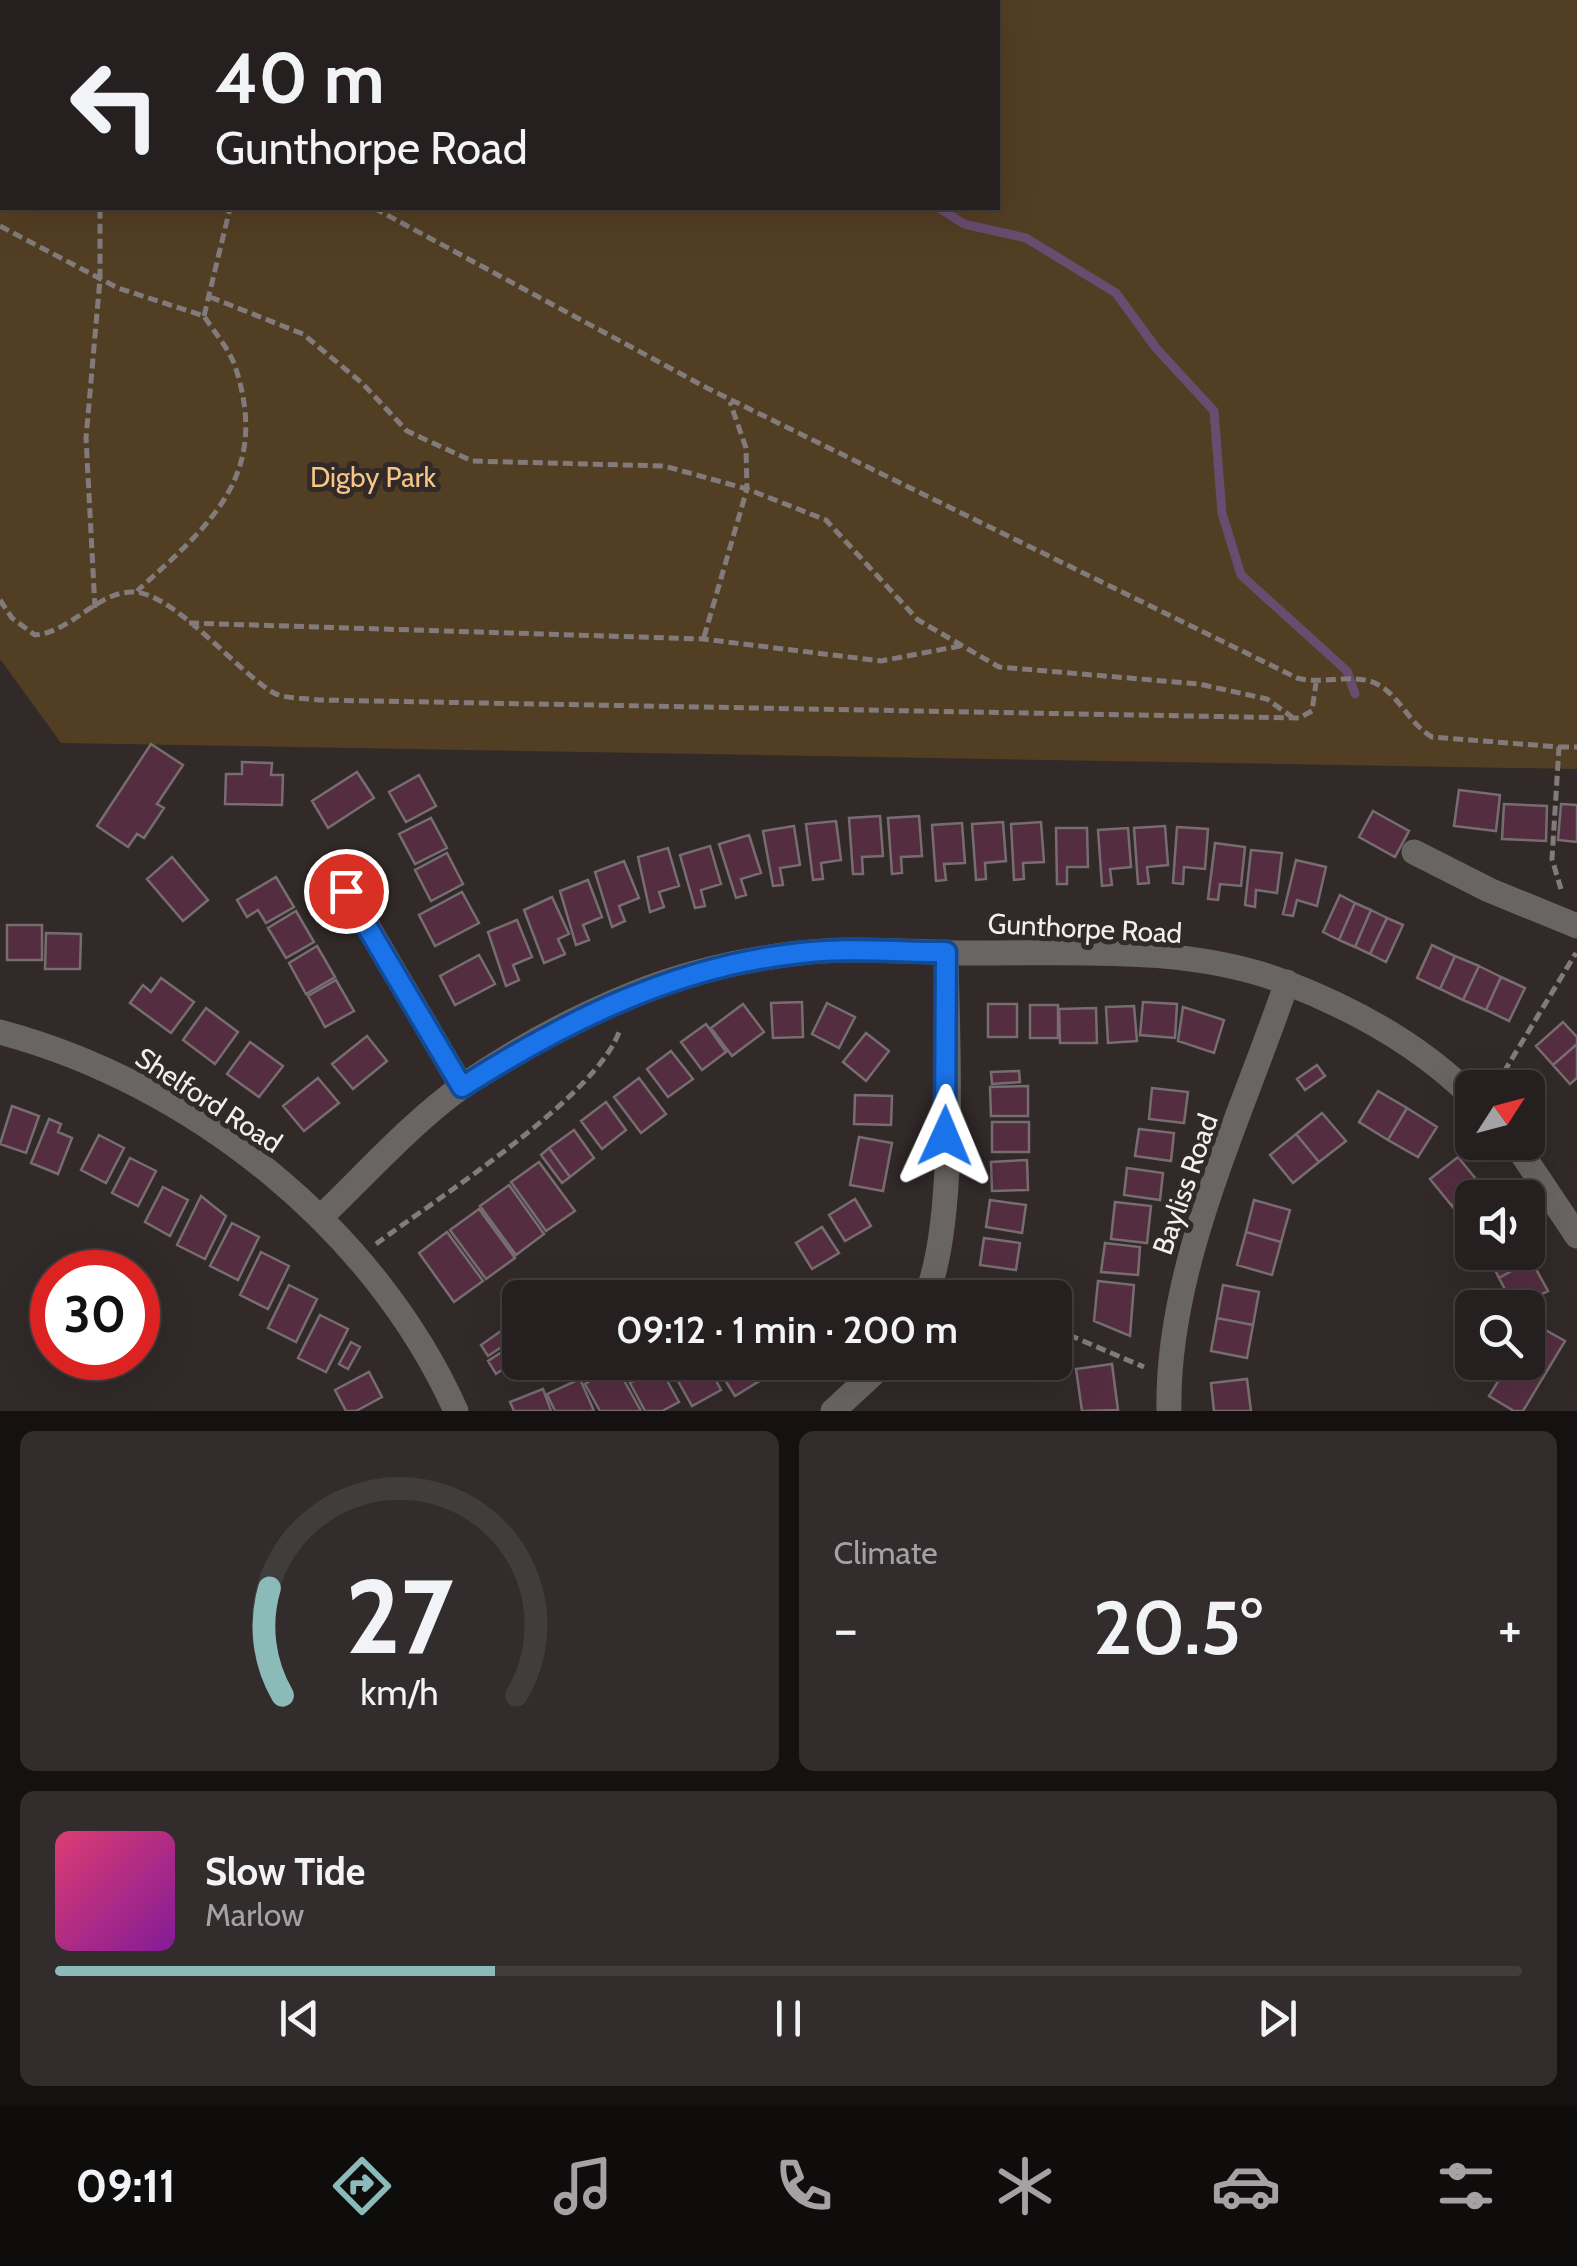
<!DOCTYPE html>
<html lang="en">
<head>
<meta charset="utf-8">
<style>
	:root { --surface:#261f1f; --page:#322c2c; --text:#f1f3f6; --muted:#a4a2a4; --line:#423d3d; --accent:#8bbbb9 }
	body { margin:0; font-family:Cabin,sans-serif; background:var(--page); color:var(--text); height:100vh; display:flex; flex-direction:column; font-size:38px; white-space:nowrap }
	* { box-sizing:border-box; margin:0 }
	p { font-size:32px; color:var(--muted) }
	.icon { flex:none; width:55px; height:55px; fill:none; stroke:currentColor; stroke-width:2; stroke-linecap:round; stroke-linejoin:round }
	.map { position:relative; height:1411px; overflow:hidden }
	.panel { display:flex; flex-direction:column; gap:20px; padding:20px; background:#151111; flex:1 }
	.panel>* { flex:none }
	.guide { position:absolute; left:0px; top:0px; width:1000px; height:210px; box-shadow:0 10px 40px #0002,0 0 0 2px var(--line); background:#261f1f; color:var(--text); overflow:hidden }
	.needle { width:65px; rotate:54deg }
	.controls { position:absolute; left:1455px; top:1070px; display:grid; gap:20px }
	.controls a { display:grid; place-items:center; width:90px; height:90px; border-radius:15px; background:var(--surface); box-shadow:0 10px 40px #0002,0 0 0 2px var(--line); font-size:50px }
	.speed { position:absolute; left:30px; top:1250px; display:flex; gap:20px; font-size:50px; font-weight:700; text-align:center }
	.speed>* { display:grid; place-content:center; width:130px; height:130px; border-radius:50%; background:var(--surface); box-shadow:0 10px 40px #0002,0 0 0 2px var(--line); line-height:1 }
	.speed .limit { border:15px solid #d22; background:#fff; color:#111 }
	.pin { position:absolute; display:grid; place-items:center; width:85px; height:85px; color:#fff; margin:-42px; border:5px solid #fff; border-radius:50%; box-shadow:0 2px 10px #0007 }
	.me { position:absolute; width:110px; margin:-55px; rotate:1deg; stroke-linejoin:round; filter:drop-shadow(0 0 8px #0008) }
	.turn { display:flex; align-items:center; gap:35px; height:210px; padding:0 50px; font-size:45px }
	.turn .icon { width:130px; height:130px; stroke-width:2.5 }
	.turn b { display:block; font-size:70px; line-height:85px }
	.big { font-size:75px; font-weight:600; line-height:1.1 }
	.panel .widget { flex:1; display:flex; flex-direction:column; justify-content:center; gap:15px; min-width:0; padding:0 35px; border-radius:15px; background:var(--page) }
	.panel .dial { align-items:center; gap:0 }
	.dial svg { height:260px; overflow:visible; fill:none; stroke:var(--line); stroke-width:7; stroke-linecap:round; text-anchor:middle }
	.dial text { fill:var(--text); stroke:none }
	.song { display:flex; align-items:center; gap:30px }
	.cover { width:120px; height:120px; border-radius:15px; background:linear-gradient(135deg,hsl(340 70% 55%),hsl(290 70% 35%)) }
	.played { height:10px; border-radius:5px; background:linear-gradient(90deg,var(--accent) 30%,var(--line) 30%) }
	.keys { display:flex; justify-content:space-around; direction:ltr }
	.heat { display:flex; justify-content:space-between; align-items:center; font-size:55px; direction:ltr }
	.panel .tiles { flex:1; display:grid; gap:20px; grid-template-columns:1fr 1fr }
	.widget:last-child { grid-column:span 2 }
	.trip { position:absolute; left:502px; top:1280px; width:570px; height:100px; border-radius:15px; background:var(--surface); box-shadow:0 10px 40px #0002,0 0 0 2px var(--line); font-weight:600; line-height:100px; text-align:center }
	.dock { display:flex; height:160px; justify-content:space-around; align-items:center; background:#0f0c0c; color:var(--muted) }
	.dock .icon { width:70px; height:70px }
	.dock .selected { color:var(--accent) }
	.dock b { font-size:45px; color:var(--text) }
	.map>svg:first-child { display:block }
</style>
</head>
<body>
<div class="map">
<svg width="1577" height="1411" viewBox="0 0 1577 1411">
	<rect width="100%" height="100%" fill="#322929"/>
	<path fill="#523e23" fill-rule="evenodd" d="M0,0h1577v769l-1516,-26 -61,-84zM2,2h996v206h-996z"/>
	<g fill="none" stroke-linecap="round" stroke-linejoin="round">
		<path stroke="#694c6f" stroke-width="9" d="M707,0l5,2
			M939,208l25,16 62,14 90,55 40,55 58,63 8,102 19,62 106,96 8,23"/>
	</g>
	<path fill="#552d41" stroke="#766d71" stroke-width="2.5" d="M151,744l32,21 -26,39 7,4 -20,30 -7,-4 -9,13 -31,-21z
		M242,762l30,1 -1,12h12l-1,30 -57,-1 1,-30h16z
		M357,772l17,26 -46,30 -16,-27z
		M419,775l17,31 -30,16 -17,-30z
		M1459,790l41,5 -4,36 -42,-5z
		M1504,804l43,2 -1,35 -44,-2z
		M1561,804l16,1v37l-19,-2z
		M1373,811l36,20 -14,26 -36,-20z
		M880,816l3,40 -21,1 1,17h-10l-4,-56z
		M919,816l3,40 -21,1 1,16 -10,1 -4,-56z
		M431,818l16,30 -32,16 -16,-30z
		M836,821l5,39 -20,3 2,16 -10,1 -7,-56z
		M1003,822l3,39 -21,2 1,16 -10,1 -4,-56z
		M1041,822l3,40 -21,1 1,16 -10,1 -3,-56z
		M962,823l3,40 -21,1 2,16 -10,1 -4,-56z
		M794,826l6,39 -20,3 3,17 -10,1 -10,-55z
		M1165,826l3,39 -21,2 2,16 -11,1 -4,-56z
		M1177,827l31,2 -3,40 -21,-2 -1,17 -10,-1z
		M1056,828h31l1,39h-21v17h-10z
		M1128,828l3,39 -21,2 2,16 -10,1 -4,-56z
		M749,835l12,38 -20,6 5,16 -10,3 -17,-54z
		M1215,843l30,4 -4,39 -21,-2 -2,16 -10,-1z
		M710,846l11,38 -20,6 4,16 -10,2 -15,-53z
		M668,848l11,38 -20,6 5,15 -14,5 -12,-55z
		M1251,850l31,3 -5,40 -21,-3 -1,17 -10,-2z
		M447,853l16,31 -32,17 -16,-31z
		M172,857l36,43 -25,21 -36,-42z
		M1296,860l30,7 -9,39 -20,-6 -4,16 -10,-2z
		M624,861l15,37 -20,8 6,15 -13,6 -17,-55z
		M276,877l18,30 -28,16 -8,-13 -11,7 -10,-17z
		M588,880l14,37 -19,8 6,15 -13,5 -16,-54z
		M462,892l17,31 -44,23 -16,-31z
		M1340,895l15,8 -16,37 -16,-8z
		M552,897l17,37 -11,5 7,15 -21,9 -20,-53z
		M1355,903l16,7 -16,37 -16,-7z
		M1371,910l16,8 -17,36 -15,-7z
		M296,911l18,31 -28,16 -18,-30z
		M1387,918l16,7 -17,37 -16,-8z
		M517,920l15,37 -19,8 6,15 -13,6 -18,-54z
		M7,925h35v35h-35z
		M46,933l35,1 -1,35h-35z
		M1432,945l23,11 -15,33 -23,-11z
		M317,946l18,31 -29,17 -17,-31z
		M479,955l16,29 -40,21 -15,-29z
		M1455,956l24,10 -16,34 -23,-11z
		M1479,966l22,11 -15,33 -23,-10z
		M1501,977l24,11 -16,33 -23,-11z
		M161,978l33,24 -23,31 -41,-30 13,-18 8,7z
		M336,980l18,31 -29,16 -17,-31z
		M802,1002l1,35 -30,1 -2,-35z
		M1143,1002l34,2 -2,34 -35,-3z
		M827,1003l28,14 -16,31 -27,-14z
		M743,1004l21,28 -32,24 -21,-28z
		M988,1004h29v33h-29z
		M1030,1005h28v33h-28z
		M1134,1006l3,35 -29,2 -2,-36z
		M1183,1007l41,13 -10,33 -36,-12z
		M206,1008l32,24 -23,32 -32,-24z
		M1096,1008l1,35h-37l-1,-34z
		M1563,1022l14,15v7l-24,21 -17,-19z
		M706,1024l20,28 -24,18 -21,-28z
		M866,1033l23,18 -23,30 -23,-19z
		M367,1036l20,25 -34,28 -21,-25z
		M250,1042l33,24 -24,31 -32,-23z
		M1577,1044v34l-7,6 -17,-19z
		M671,1051l22,28 -25,18 -21,-28z
		M1317,1065l8,11 -20,14 -8,-11z
		M1019,1071l1,11 -28,2 -1,-12z
		M318,1078l21,25 -35,28 -21,-25z
		M639,1078l27,36 -25,19 -27,-36z
		M1028,1086v30h-37l-1,-29z
		M1152,1088l36,4 -4,31 -35,-4z
		M1378,1091l29,17 -19,32 -29,-18z
		M855,1095l37,1 -1,29 -37,-1z
		M606,1102l20,28 -24,19 -21,-28z
		M12,1106l27,10 -13,37 -26,-9z
		M1407,1108l30,19 -19,30 -30,-17z
		M1322,1113l24,28 -27,21 -23,-28z
		M49,1119l12,5 -3,8 14,6 -14,36 -27,-11z
		M992,1122h37v30h-37z
		M1139,1129l35,4 -3,28 -36,-5z
		M574,1130l20,28 -24,19 -21,-29z
		M1296,1134l23,28 -26,21 -23,-28z
		M99,1135l25,13 -18,35 -25,-13z
		M859,1137l33,6 -9,48 -33,-6z
		M549,1148l21,29 -8,6 -21,-28z
		M1458,1157l22,27 -28,22 -22,-27z
		M130,1158l26,13 -18,35 -26,-13z
		M1027,1160l1,30 -36,1 -1,-29z
		M539,1162l36,49 -29,20 -35,-49z
		M1127,1168l36,5 -3,27 -36,-5z
		M1480,1184l11,14h-19v35l-20,-27z
		M509,1185l35,49 -28,21 -36,-49z
		M163,1187l25,13 -18,36 -25,-14z
		M201,1196l25,20 -21,43 -28,-14z
		M855,1199l16,27 -26,15 -16,-26z
		M990,1200l36,5 -4,28 -36,-6z
		M1254,1200l36,10 -9,32 -35,-10z
		M1115,1202l36,4 -4,37 -36,-4z
		M479,1209l36,49 -29,21 -36,-49z
		M232,1223l27,14 -21,43 -28,-14z
		M822,1227l17,26 -27,16 -16,-26z
		M447,1232l36,49 -29,21 -35,-49z
		M1246,1232l35,10 -9,33 -35,-10z
		M984,1238l36,5 -4,27 -36,-5z
		M1105,1243l35,4 -2,28 -37,-3z
		M261,1252l28,14 -21,43 -28,-14z
		M1486,1252h41l4,8 -32,18z
		M1531,1260l17,31 -33,17 -16,-30z
		M1098,1281l36,4 -4,51 -36,-15z
		M289,1285l28,14 -21,43 -28,-14z
		M1223,1285l36,7 -6,33 -36,-7z
		M320,1315l28,14 -22,43 -28,-14z
		M1217,1318l36,7 -6,33 -36,-7z
		M1533,1323l32,18 -18,30 -19,-11v-27z
		M501,1331l8,11 -21,14 -7,-11z
		M351,1342l9,5 -12,22 -9,-5z
		M511,1346l8,12 -23,16 -8,-13z
		M1528,1360l19,11 -24,40h-9l-25,-15 21,-34z
		M690,1362h16l15,28 -29,16 -19,-34z
		M757,1362l9,15 -31,19 -20,-32z
		M766,1362h35l-26,16z
		M1112,1364l6,46 -36,1 -6,-42z
		M616,1366l25,45h-41l-15,-27z
		M660,1368l19,34 -17,9h-17l-15,-28z
		M369,1372l13,25 -26,14h-10l-11,-21z
		M580,1379l14,32h-39l-8,-17z
		M1247,1379l4,32h-37l-3,-28z
		M543,1389l8,22h-37l-4,-9z"/>
	<g fill="none" stroke-linecap="round" stroke-linejoin="round">
		<path stroke="#837b7b" stroke-width="5" stroke-dasharray="10 5" stroke-linecap="butt" d="M50,0l2,2
			M0,141h2
			M374,208l333,180 590,290c25,7 55,-5 78,5 25,12 33,40 57,54l127,10 -7,112 9,30
			M0,226l118,62 86,28c10,16 27,35 32,53 34,107 -26,156 -99,222
			M210,297l93,37 59,49 45,48 65,30 192,5 83,23 79,31 92,100 81,47 200,17 68,15 25,18
			M204,316l26,-108
			M0,600l12,18 23,17c36,-3 61,-42 96,-43 41,-2 106,80 143,101 11,6 32,5 45,7l980,18 13,-7 4,-28
			M95,608l-9,-170 14,-159v-71
			M189,623l514,16 178,22 79,-15
			M704,637l43,-148 -1,-41 -16,-46
			M1559,747h18
			M1496,1085l80,-132
			M376,1244c60,-45 224,-149 244,-215
			M956,1286l26,12
			M1055,1329l89,38"/>
		<path stroke="#696563" stroke-width="25" d="M1414,852l75,38 88,36
			M347,891l115,196
			M0,1032c192,51 375,197 456,379
			M1514,1142l63,94
			M320,1218c46,-44 92,-96 144,-133 51,-35 109,-67 166,-90 51,-21 107,-34 161,-41 57,-8 116,-2 174,-1 103,1 224,-9 322,30 67,26 135,64 185,114
			M925,1298c33,-73 22,-260 21,-346
			M833,1411l53,-49
			M1169,1411c-3,-144 72,-293 118,-429"/>
	</g>
	<g fill="none" stroke-linecap="round" stroke-linejoin="round">
		<g stroke="#114b97" stroke-width="25">
			<path id="route" d="M346,891l116,196c102,-65 210,-119 331,-133 50,-7 102,-2 153,-2l-1,184"/>
		</g>
		<use href="#route" stroke="#1a73e8" stroke-width="18"/>
	</g>
	<g text-anchor="middle" dominant-baseline="central" stroke-width="10" stroke-linejoin="round" paint-order="stroke">
		<g font-size="28" fill="#f6c687" stroke="#322929">
			<text x="373" y="477">Digby Park</text>
		</g>
		<g font-size="28" fill="#f4eeee" stroke="#322929">
			<text transform="translate(1085 928) rotate(3)">Gunthorpe Road</text>
			<text transform="translate(209 1100) rotate(33)">Shelford Road</text>
			<text transform="translate(1185 1184) rotate(-71)">Bayliss Road</text>
		</g>
	</g>
</svg>
<div class="controls">
<a><svg class="needle" viewBox="-14 -14 28 28"><path d="M0-13l5 13h-10z" fill="#e53935"/><path d="M0 13l5-13h-10z" fill="#a4a2a4"/></svg></a>
<a><svg class="icon" aria-label="sound" viewBox="0 0 24 24"><path d="M4 9h4l5-4v14l-5-4H4zM17 9q2 3 0 6"/></svg></a>
<a><svg class="icon" aria-label="search" viewBox="0 0 24 24"><circle cx="10" cy="10" r="6"/><path d="M15 15l6 6"/></svg></a>
</div>
<div class="speed"><div class="limit">30</div></div>
<div class="pin" style="left:346px;top:891px;background:#d93025"><svg class="icon" aria-label="arrive" viewBox="0 0 24 24"><path d="M6 21V4h12l-3 4 3 4H6"/></svg></div>
<svg class="me" style="left:945px;top:1136px" viewBox="-20 -20 40 40"><path d="M0-17L14 15 0 8-14 15z" fill="#1a73e8" stroke="#fff" stroke-width="4"/></svg>
<div class="trip">09:12 · 1 min · 200 m</div>
<div class="guide">
<div class="turn"><svg class="icon" aria-label="left" viewBox="0 0 24 24"><path d="M17 20v-9H6M10 6l-5 5 5 5"/></svg><div><b>40 m</b>Gunthorpe Road</div></div>
</div>
</div>
<section class="panel">
<div class="tiles">
<div class="widget dial"><svg viewBox="0 0 100 80">
<path d="M14 69A42 42 0 1 1 86 69"/>
<path d="M14 69A42 42 0 0 1 10 36" stroke="#8bbbb9"/>
<text x="50" y="56" font-size="32" font-weight="700">27</text>
<text x="50" y="72" font-size="11">km/h</text>
</svg></div>
<div class="widget"><p>Climate</p>
<div class="heat"><a>−</a><b class="big">20.5°</b><a>+</a></div>
</div>
<div class="widget">
<div class="song"><i class="cover"></i><div><b>Slow Tide</b><p>Marlow</p></div></div>
<div class="played"></div>
<div class="keys"><svg class="icon" aria-label="previous" viewBox="0 0 24 24"><path d="M18 5L8 12l10 7zM5 5v14"/></svg><svg class="icon" aria-label="pause" viewBox="0 0 24 24"><path d="M8 5v14M16 5v14"/></svg><svg class="icon" aria-label="next" viewBox="0 0 24 24"><path d="M6 5l10 7-10 7zM19 5v14"/></svg></div>
</div>
</div>
</section>
<nav class="dock">
<b>09:11</b>
<svg class="icon selected" aria-label="directions" viewBox="0 0 24 24"><path d="M12 3l9 9-9 9-9-9zM9 14v-3h6M13 9l2 2-2 2"/></svg>
<svg class="icon" aria-label="music" viewBox="0 0 24 24"><path d="M9 18V5l10-2v13"/><circle cx="6" cy="18" r="3"/><circle cx="16" cy="16" r="3"/></svg>
<svg class="icon" aria-label="phone" viewBox="0 0 24 24"><path d="M5 4h4l2 5-3 2q2 4 5 5l2-3 5 2v4C11 20 4 13 5 4z"/></svg>
<svg class="icon" aria-label="climate" viewBox="0 0 24 24"><path d="M12 3v18M4 7l16 10M4 17L20 7"/></svg>
<svg class="icon" aria-label="car" viewBox="0 0 24 24"><path d="M5 17H2v-5l4-1 3-4h7l3 4 3 1v5h-3M9 17h6M6 11h13"/><circle cx="7" cy="17" r="2"/><circle cx="17" cy="17" r="2"/></svg>
<svg class="icon" aria-label="filters" viewBox="0 0 24 24"><path d="M4 7h16M4 17h16"/><circle cx="9" cy="7" r="2"/><circle cx="15" cy="17" r="2"/></svg>
</nav>
</body>
</html>
